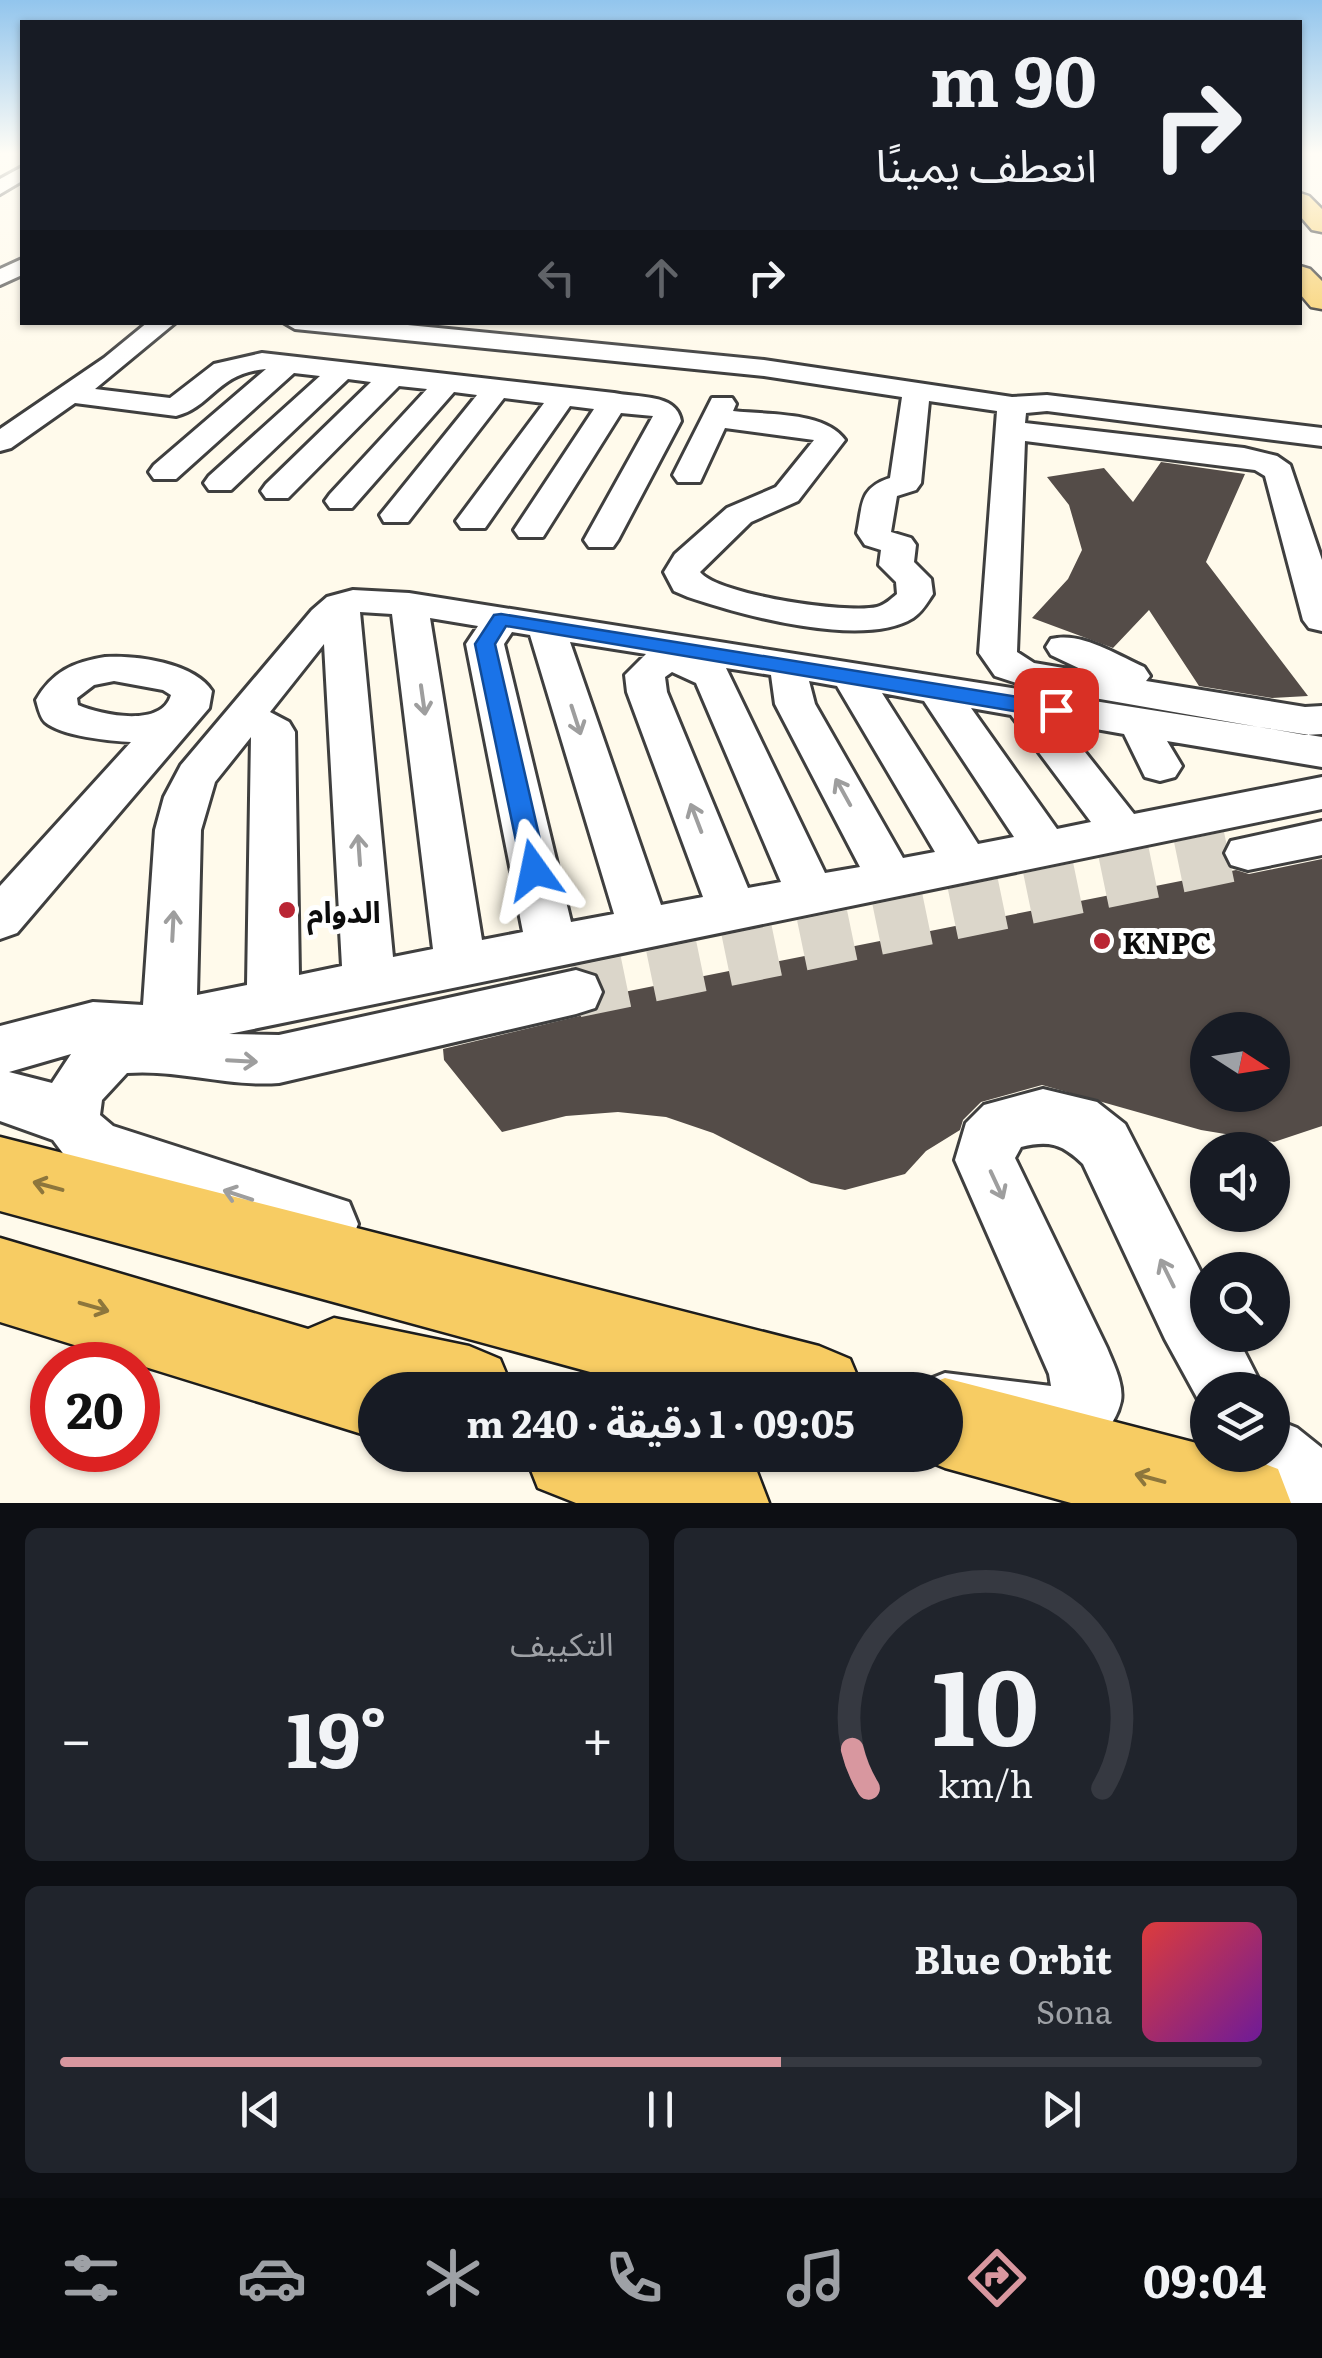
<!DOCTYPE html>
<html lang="ar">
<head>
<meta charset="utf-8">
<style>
	:root { --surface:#171b24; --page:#20242c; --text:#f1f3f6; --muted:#9ea1a6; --line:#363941; --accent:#d8979f }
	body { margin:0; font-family:Literata,"Noto Sans Arabic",serif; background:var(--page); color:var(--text); direction:rtl; height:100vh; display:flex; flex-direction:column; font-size:38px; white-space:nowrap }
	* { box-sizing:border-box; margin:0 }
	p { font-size:32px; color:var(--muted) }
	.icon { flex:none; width:55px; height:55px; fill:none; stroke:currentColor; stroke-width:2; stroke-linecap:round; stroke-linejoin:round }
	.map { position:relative; height:1503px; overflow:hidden; direction:ltr }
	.details { display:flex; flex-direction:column; gap:25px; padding:25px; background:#0d0f14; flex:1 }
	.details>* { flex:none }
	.top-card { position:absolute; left:20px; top:20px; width:1282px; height:305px; border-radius:0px; box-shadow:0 2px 8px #0004; direction:rtl; background:#171b24; color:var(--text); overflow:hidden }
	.needle { width:65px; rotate:102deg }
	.tools { position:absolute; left:1190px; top:1012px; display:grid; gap:20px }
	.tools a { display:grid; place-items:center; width:100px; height:100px; border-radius:50%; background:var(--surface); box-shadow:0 2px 8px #0004; font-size:50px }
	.speed { position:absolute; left:30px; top:1342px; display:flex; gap:20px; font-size:50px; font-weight:700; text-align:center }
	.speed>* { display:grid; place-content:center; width:130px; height:130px; border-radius:50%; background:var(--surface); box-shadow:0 2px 8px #0004; line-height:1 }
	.speed .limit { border:15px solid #d22; background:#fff; color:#111 }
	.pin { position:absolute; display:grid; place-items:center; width:85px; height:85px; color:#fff; margin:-42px; border-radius:20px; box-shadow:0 5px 15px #0006 }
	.me { position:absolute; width:110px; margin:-55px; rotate:348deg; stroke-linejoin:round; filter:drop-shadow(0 0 8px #0008) }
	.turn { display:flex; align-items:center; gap:35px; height:210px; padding:0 40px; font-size:45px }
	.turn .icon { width:130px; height:130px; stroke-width:2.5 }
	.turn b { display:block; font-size:70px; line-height:85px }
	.lanes { display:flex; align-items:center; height:95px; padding:0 40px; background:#0003; justify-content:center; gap:50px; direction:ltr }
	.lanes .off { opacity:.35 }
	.big { font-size:75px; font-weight:700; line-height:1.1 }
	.details .card { flex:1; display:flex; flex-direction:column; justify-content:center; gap:15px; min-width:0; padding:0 35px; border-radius:15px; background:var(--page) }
	.details .dial { align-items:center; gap:0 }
	.dial svg { height:260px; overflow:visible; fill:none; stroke:var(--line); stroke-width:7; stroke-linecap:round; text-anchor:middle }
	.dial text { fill:var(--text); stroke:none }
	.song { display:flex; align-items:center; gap:30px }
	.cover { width:120px; height:120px; border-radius:15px; background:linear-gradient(135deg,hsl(0 70% 55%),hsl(280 70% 35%)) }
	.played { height:10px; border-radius:5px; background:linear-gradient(90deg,var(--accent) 60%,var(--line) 60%) }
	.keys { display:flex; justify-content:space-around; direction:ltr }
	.heat { display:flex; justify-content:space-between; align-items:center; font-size:55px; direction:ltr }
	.details .tiles { flex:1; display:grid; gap:25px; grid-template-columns:1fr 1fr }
	.card:last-child { grid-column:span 2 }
	.trip { position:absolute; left:358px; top:1372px; width:605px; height:100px; border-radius:50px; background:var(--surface); box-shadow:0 2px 8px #0004; font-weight:700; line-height:100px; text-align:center; direction:rtl }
	.menu { display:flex; height:160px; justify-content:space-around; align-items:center; background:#090b0e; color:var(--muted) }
	.menu .icon { width:70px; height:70px }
	.menu .active { color:var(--accent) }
	.menu b { font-size:45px; color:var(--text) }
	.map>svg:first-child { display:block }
</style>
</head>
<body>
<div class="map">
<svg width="1322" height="1503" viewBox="0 0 1322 1503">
	<rect width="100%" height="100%" fill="#fffaeb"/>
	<path fill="#544c48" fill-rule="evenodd" d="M1161,462l84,12 -39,88 102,134 -36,2 -73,-12 -50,-76 -36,38 -81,-30 36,-39 14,-29 -13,-45 -22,-28 57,-9 29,34z
		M1322,859v267l-48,16 -73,-12 -159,-45 -61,17 -18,18 -3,10 -34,21 -21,23 -60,16 -34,-7 -98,-50 -47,-16 -48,-5 -52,4 -64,16 -58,-72 -1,-11 153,-37 8,-16 632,-126 13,4zM1208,1030h64v65h-64z"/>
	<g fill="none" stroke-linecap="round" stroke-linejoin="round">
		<path stroke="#dbd6ca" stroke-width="51" stroke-dasharray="51 26" stroke-linecap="butt" d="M576,992l672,-139"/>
		<g stroke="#3f3f3f" stroke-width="6">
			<path id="minor" d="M22,167v14l-22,13v-15z
				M22,259v16l-22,10v-16z
				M148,322h28l-81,67 75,9 44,-34 48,-11 352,40c22,5 63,0 67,28l-63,119 -5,7h-24l-5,-7 69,-124 -32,-3 -78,124h-24l-5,-7 80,-121 -24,-3 -85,122h-24l-5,-7 88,-118 -40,-5 -96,124h-24l-4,-7 97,-120 -23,-3 -102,116h-22l-5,-7 5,-7 97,-105 -28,-3 -111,112h-22l-5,-7 5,-7 105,-102 -23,-3 -117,111h-22l-5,-7 5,-7 111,-100 -26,-3 -118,106h-22l-5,-7 5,-7 112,-96c-49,4 -54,38 -90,47l-101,-13 -64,45 -11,3v-22l104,-71z
				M283,322h94l387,38 248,37 35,-2 275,33v18l-275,-35 -21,2 -1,10 219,25 33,8 13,9 32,95v71l-13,-3 -6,-8 -38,-144 -10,-6 -230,-29 -8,211 17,11 53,9 -36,-17 -5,-8 5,-8c30,-8 66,16 93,28l6,9 -4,5 159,26 17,-1v28l-17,1 -279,-49 -31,-10 -16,-23 18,-242 -68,-10 -8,82 -5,7 -19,6 -6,36 20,6 5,7 -2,17 17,17 2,15c-6,9 -11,18 -20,24 -50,31 -172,-3 -225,-21l-14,-6 -10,-19 11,-18 52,-46 49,-21 38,-47 -89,-12 -25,54h-22l-5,-7 39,-77h20l4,6 -3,7c33,4 92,0 112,29l-47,61 -47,21 -51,50c18,23 147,42 177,35 8,-2 14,-8 20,-13l-1,-12 -17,-17 2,-15 -16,-5 -8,-12c6,-29 2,-45 33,-55l12,-81 -138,-21 -469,-47z
				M353,590l56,3 913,144v30l-155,-26 15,25 -7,11 -15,4 -15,-4 -21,-43 -62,-11 72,91 188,-37v32l-1093,225 50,1 297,-65 19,6 7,16 -7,16 -19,6 -297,69c-51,4 -101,-14 -152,-10l-25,27 -2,15 13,11 236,76 9,22 -9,22 -22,9 -253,-87 -21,-28 -53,-19v-95l93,-24 50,3 12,-175 9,-33 17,-32 131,-155 15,-13zM360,612l32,2 41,335 -40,8zM430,618l48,8 -12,18 57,288 -41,8zM512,632l18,3 84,279 -43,8 -67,-278zM570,642l76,12 -21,21 2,17 76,205 -42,8zM324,644l18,322 -43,9 -4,-243 -6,-10 -19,-10zM726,668l45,7 4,29 85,163 -35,6zM672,672l24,11 85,199 -33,6 -81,-196 -2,-15zM809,681l28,5 98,166 -32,6 -88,-154zM882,693l42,8 90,136 -36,7zM971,708l40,7 80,107 -34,7zM251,737l-4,248 -50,10 4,-165 14,-48zM71,1054l-19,29 -43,-11z
				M105,657c32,-2 89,6 107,34l-3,17 -192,225 -17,6v-53l131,-144c-21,-1 -70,-6 -86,-20 -5,-5 -7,-15 -9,-22 16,-28 37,-38 69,-43zM114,681l49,9 8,5c-9,33 -70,20 -93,10l-1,-7 17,-13z
				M1322,821v34l-74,15 -17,-5 -6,-12 6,-12z
				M1043,1089l54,13 28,22 83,162v49h28l28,55h-56l-2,24 -41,-75 -82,-175c-21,-20 -33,-24 -62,-17l-6,11 92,190c6,15 17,36 14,53 -5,25 -32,56 -59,57 -37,1 -80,-11 -117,-15v-53h-27l2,-7 25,-10 106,13 -2,-12 -94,-214 11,-37 18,-18z
				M1272,1418l25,10 25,20v55h-46l-29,-25 -10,-23h35z"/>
		</g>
		<g stroke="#1d1d1d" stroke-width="5">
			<path id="major" d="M1300,193l9,3 13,13v23l-10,-2 -12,-14z
				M1300,266l10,3 12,12v28l-11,-2 -11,-13z
				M0,1137l819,209 31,13 13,31h-207l-656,-179z
				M0,1238l308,91 26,-11 135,28 31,13 13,31h-138v48l-375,-116z
				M945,1378l263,68v9h34l36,14 13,34h-220l-126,-35 -32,-13h32v-65h-30z
				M525,1455h195l36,14 13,34h-193l-38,-15z"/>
		</g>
		<use href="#minor" fill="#fff" fill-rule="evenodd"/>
		<use href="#major" fill="#f7cc63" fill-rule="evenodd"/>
	</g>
	<defs><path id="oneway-shaft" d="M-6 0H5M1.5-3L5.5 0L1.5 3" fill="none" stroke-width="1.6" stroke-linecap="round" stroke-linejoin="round" transform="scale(2.5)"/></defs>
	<g stroke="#9e9e9e">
		<use href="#oneway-shaft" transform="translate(423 700) rotate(82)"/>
		<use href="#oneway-shaft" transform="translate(576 720) rotate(72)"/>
		<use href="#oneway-shaft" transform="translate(843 792) rotate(-119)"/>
		<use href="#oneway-shaft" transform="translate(696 818) rotate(-111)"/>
		<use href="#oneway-shaft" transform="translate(359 850) rotate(-94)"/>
		<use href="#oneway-shaft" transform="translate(173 926) rotate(-87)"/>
		<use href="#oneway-shaft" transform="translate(242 1061) rotate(3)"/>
		<use href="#oneway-shaft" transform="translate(997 1185) rotate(65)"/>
		<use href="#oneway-shaft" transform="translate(238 1195) rotate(-162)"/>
		<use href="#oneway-shaft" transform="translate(1167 1273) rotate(-116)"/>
	</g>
	<g stroke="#8d763c">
		<use href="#oneway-shaft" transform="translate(48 1186) rotate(-165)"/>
		<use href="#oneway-shaft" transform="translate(94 1307) rotate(16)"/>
		<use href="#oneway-shaft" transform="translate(1150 1478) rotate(-165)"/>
	</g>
	<linearGradient id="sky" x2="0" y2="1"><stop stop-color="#92c5ed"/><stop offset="0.42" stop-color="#fffdf6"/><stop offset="1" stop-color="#fffdf6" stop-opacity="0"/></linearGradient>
	<rect width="1322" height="365" fill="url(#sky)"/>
	<path fill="#1a73e8" stroke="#114b97" stroke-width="2.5" d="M501,614l555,89 11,7 -11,8 -550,-92 -11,18 52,226 -4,7h-17l-4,-7 -47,-226 19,-29z"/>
	<g fill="#ba2634" stroke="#fff" stroke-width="4">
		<circle cx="287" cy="910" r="10"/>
		<circle cx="1102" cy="941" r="10"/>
	</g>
	<g text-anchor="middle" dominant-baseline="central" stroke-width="10" stroke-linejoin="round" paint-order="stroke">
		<g font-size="30" font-weight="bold" fill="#0c0c0c" stroke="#fff" text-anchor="start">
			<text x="307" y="910">الدوام</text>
			<text x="1122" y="941">KNPC</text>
		</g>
	</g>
</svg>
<div class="tools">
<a><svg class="needle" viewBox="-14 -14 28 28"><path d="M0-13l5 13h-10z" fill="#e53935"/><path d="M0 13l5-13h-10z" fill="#9ea1a6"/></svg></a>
<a><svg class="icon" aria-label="sound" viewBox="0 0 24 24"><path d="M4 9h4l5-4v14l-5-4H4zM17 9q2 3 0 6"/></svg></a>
<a><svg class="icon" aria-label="search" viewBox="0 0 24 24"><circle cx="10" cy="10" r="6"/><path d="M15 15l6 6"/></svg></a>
<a><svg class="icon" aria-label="layers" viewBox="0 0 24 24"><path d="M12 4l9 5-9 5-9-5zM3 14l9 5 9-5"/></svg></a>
</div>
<div class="speed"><div class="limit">20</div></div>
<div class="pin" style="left:1056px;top:710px;background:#d93025"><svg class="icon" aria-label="arrive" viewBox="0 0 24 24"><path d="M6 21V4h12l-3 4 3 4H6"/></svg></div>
<svg class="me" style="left:534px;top:870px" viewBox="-20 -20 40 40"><path d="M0-17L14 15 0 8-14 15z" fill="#1a73e8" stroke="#fff" stroke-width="4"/></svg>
<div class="trip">09:05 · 1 دقيقة · 240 m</div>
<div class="top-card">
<div class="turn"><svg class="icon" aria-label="right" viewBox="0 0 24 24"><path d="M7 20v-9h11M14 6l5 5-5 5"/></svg><div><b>90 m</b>انعطف يمينًا</div></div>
<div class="lanes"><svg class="icon off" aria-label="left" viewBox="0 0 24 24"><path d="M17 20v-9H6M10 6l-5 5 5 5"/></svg><svg class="icon off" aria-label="ahead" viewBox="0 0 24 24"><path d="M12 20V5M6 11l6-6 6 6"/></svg><svg class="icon" aria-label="right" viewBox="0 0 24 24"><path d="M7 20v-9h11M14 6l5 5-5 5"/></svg></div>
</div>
</div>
<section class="details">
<div class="tiles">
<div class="card dial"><svg viewBox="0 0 100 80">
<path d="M14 69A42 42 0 1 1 86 69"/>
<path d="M14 69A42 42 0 0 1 9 57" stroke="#d8979f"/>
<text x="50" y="56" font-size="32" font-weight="700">10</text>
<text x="50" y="72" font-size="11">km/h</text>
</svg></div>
<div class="card"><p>التكييف</p>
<div class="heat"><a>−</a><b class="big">19°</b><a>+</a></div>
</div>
<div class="card">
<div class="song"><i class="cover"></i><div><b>Blue Orbit</b><p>Sona</p></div></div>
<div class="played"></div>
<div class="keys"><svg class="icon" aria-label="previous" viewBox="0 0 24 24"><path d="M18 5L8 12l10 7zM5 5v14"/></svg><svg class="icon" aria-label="pause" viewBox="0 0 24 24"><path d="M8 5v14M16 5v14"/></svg><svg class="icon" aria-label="next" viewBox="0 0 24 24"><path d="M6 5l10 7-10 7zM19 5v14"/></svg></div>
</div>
</div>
</section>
<nav class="menu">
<b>09:04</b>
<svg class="icon active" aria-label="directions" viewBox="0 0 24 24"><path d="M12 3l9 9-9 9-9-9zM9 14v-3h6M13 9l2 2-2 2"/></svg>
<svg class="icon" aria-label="music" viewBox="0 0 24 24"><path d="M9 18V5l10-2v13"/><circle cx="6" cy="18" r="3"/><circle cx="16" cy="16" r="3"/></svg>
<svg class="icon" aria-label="phone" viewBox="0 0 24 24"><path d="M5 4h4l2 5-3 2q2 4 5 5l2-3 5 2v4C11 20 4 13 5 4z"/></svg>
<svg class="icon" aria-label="climate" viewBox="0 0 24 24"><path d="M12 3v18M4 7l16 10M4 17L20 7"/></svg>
<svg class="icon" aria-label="car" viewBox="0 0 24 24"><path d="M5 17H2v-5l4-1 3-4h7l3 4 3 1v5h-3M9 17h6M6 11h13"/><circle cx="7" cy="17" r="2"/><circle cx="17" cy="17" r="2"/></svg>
<svg class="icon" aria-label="filters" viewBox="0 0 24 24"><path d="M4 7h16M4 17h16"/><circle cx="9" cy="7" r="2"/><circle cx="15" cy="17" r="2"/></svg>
</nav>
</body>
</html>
